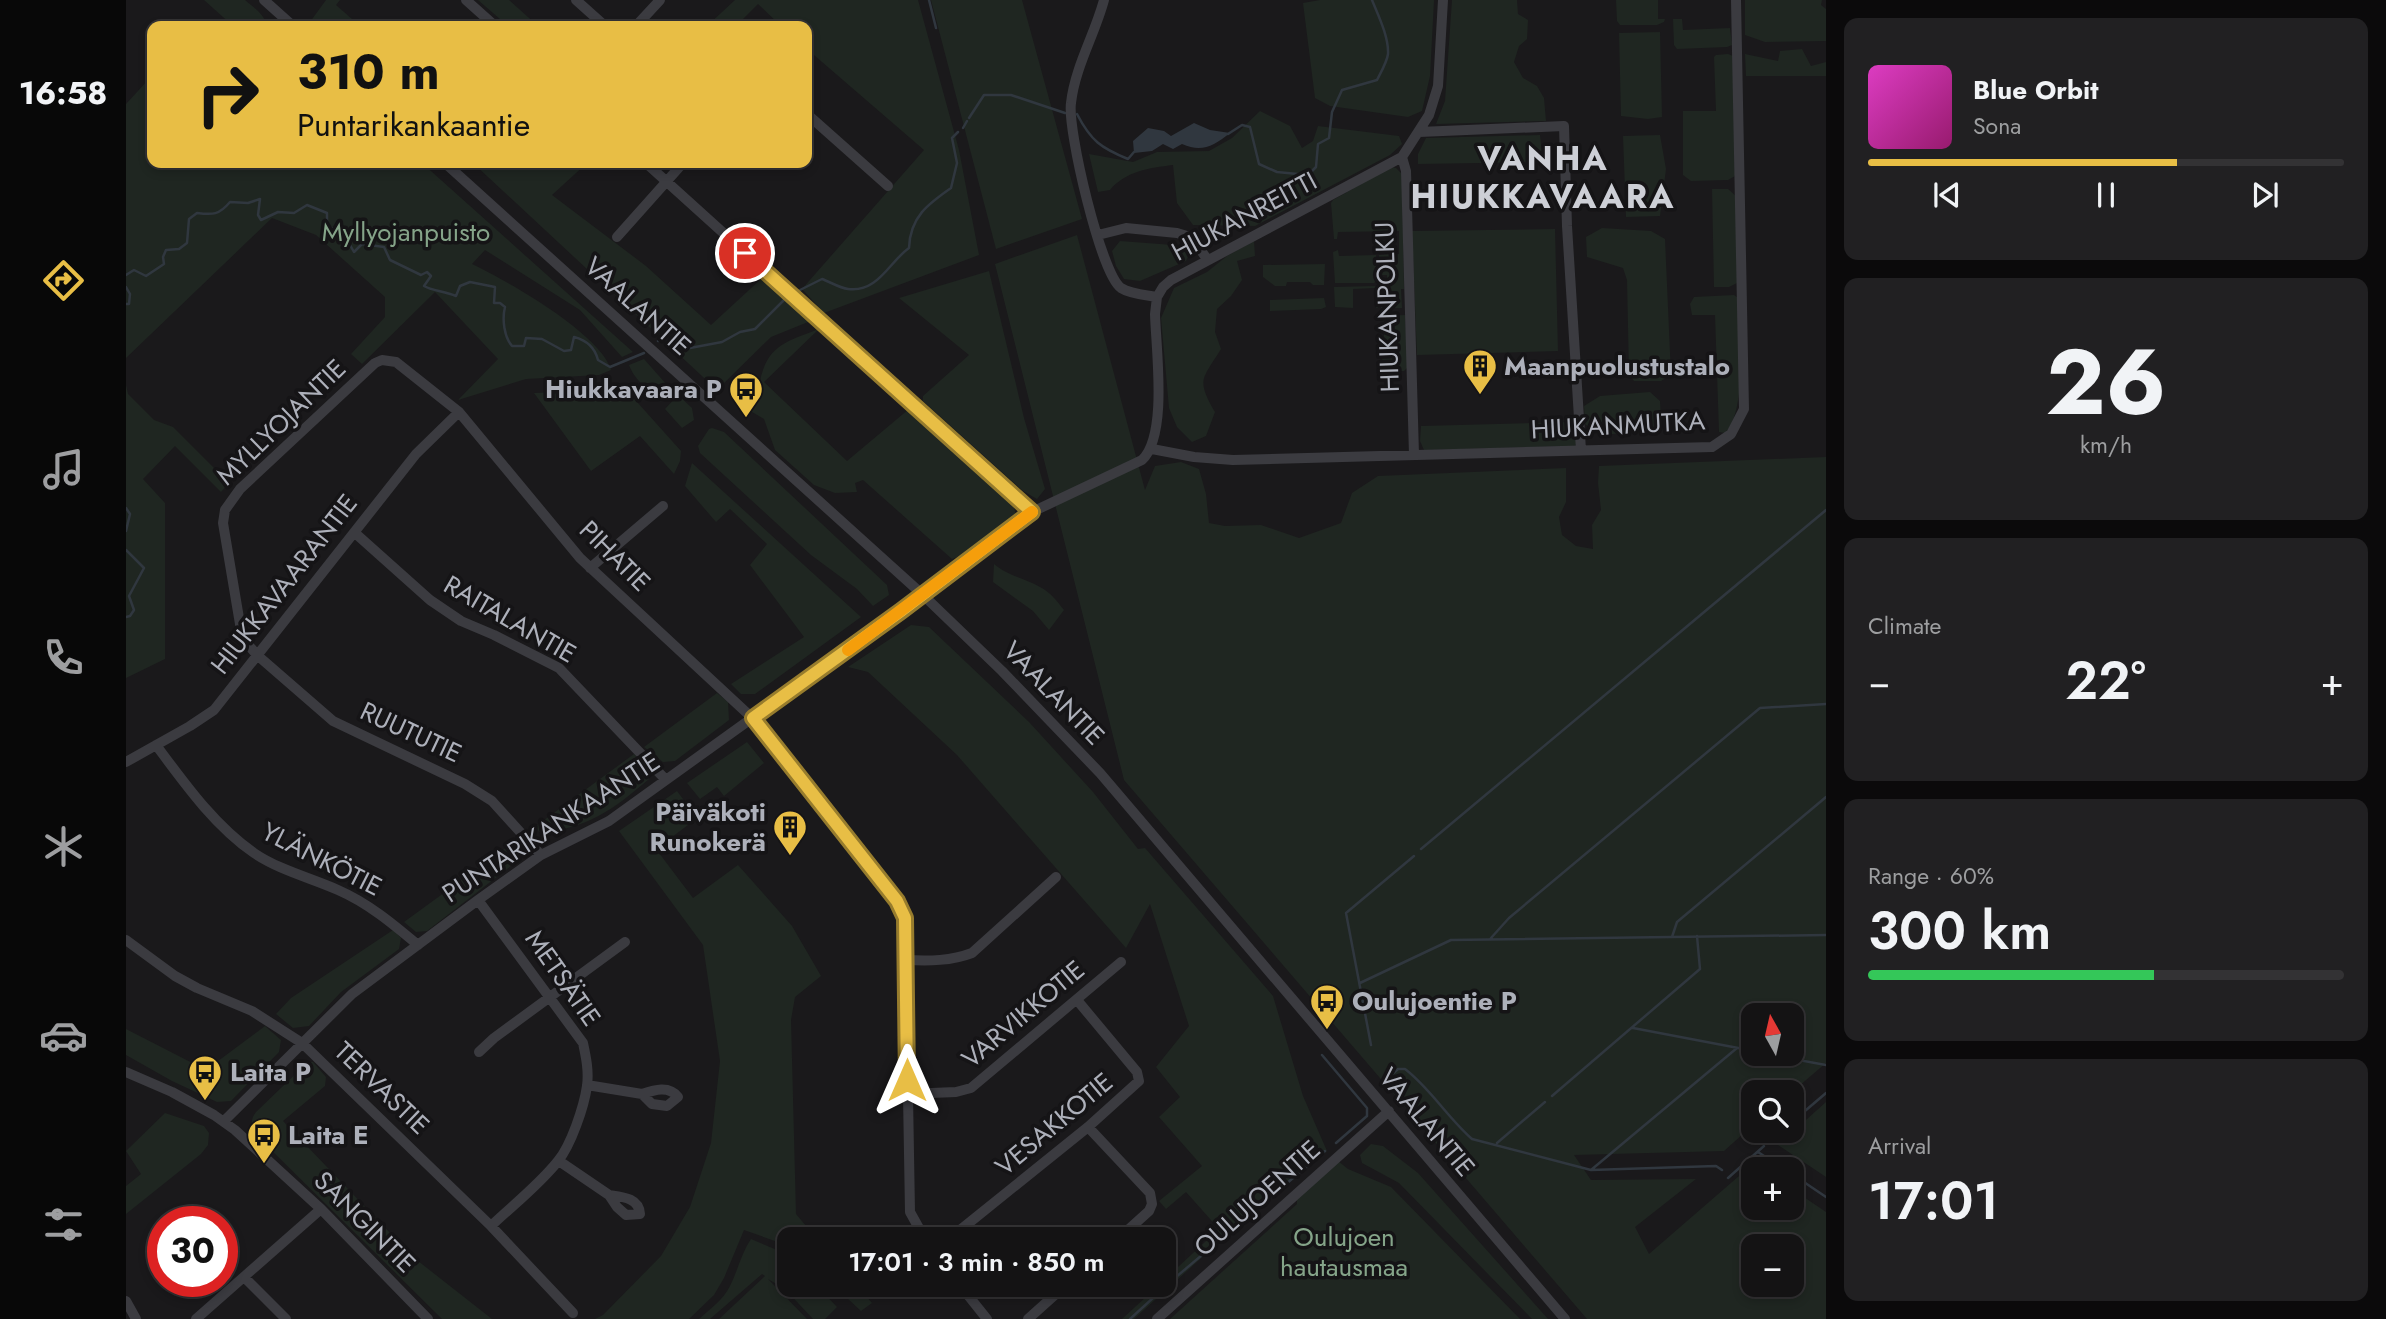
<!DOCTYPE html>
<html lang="en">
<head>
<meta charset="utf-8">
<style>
	:root { --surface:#141314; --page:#212022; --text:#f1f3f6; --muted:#9d9ea0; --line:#333234; --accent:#e8be45 }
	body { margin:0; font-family:Jost,sans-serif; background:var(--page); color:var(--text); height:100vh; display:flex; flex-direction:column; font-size:26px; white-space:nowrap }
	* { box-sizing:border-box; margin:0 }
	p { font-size:23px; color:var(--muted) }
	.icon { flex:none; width:38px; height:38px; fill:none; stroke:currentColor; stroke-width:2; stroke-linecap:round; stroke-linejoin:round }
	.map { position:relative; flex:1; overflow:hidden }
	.sheet { display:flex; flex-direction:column; gap:18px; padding:18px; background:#0b0a0b; width:560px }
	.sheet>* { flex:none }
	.guide { position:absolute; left:21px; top:21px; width:665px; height:147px; border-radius:14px; box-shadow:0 4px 10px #0003,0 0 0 2px var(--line); background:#e8be45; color:#111; overflow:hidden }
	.needle { width:46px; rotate:352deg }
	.tools { position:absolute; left:1615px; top:1003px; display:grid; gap:14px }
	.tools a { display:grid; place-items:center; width:63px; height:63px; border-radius:14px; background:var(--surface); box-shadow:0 4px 10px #0003,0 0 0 2px var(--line); font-size:35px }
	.speed { position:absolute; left:21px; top:1206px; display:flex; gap:14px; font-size:35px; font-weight:700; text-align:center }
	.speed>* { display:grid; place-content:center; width:91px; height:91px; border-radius:50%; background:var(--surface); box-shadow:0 4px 10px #0003,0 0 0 2px var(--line); line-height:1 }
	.speed .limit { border:10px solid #d22; background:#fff; color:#111 }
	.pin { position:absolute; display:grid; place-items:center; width:60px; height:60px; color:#fff; margin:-30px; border:4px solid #fff; border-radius:50%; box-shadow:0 2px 7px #0007 }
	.me { position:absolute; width:77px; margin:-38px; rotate:0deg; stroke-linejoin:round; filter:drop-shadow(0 0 5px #0008) }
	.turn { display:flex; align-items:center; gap:24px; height:147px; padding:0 35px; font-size:32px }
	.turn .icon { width:91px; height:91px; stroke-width:2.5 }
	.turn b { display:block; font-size:49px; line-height:60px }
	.big { font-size:52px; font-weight:600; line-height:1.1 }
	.sheet .tile { flex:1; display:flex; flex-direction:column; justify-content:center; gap:10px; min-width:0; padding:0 24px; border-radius:14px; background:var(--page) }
	.sheet .dial { align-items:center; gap:0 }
	.dial b { font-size:91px; line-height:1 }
	.song { display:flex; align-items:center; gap:21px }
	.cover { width:84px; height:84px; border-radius:10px; background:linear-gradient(135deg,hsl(310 70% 55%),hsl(320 70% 35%)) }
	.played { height:7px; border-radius:4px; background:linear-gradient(90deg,var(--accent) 65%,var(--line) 65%) }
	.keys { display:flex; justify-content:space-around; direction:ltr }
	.heat { display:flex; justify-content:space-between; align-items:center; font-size:38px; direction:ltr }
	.charge { height:10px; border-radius:5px; background:linear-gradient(90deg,#34c759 60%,var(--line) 0) }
	.trip { position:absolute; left:651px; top:1227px; width:399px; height:70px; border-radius:14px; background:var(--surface); box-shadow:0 4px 10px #0003,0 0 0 2px var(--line); font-weight:600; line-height:70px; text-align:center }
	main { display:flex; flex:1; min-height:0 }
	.tab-bar { display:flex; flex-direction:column; width:126px; justify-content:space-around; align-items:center; background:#080808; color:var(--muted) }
	.tab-bar .icon { width:49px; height:49px }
	.tab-bar .active { color:var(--accent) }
	.tab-bar b { font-size:32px; color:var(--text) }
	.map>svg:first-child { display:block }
</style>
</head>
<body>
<main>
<nav class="tab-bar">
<b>16:58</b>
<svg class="icon active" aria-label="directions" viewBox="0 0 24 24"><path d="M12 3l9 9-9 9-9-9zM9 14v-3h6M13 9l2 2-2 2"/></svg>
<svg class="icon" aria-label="music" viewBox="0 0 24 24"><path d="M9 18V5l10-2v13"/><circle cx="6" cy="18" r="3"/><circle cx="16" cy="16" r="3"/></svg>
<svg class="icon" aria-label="phone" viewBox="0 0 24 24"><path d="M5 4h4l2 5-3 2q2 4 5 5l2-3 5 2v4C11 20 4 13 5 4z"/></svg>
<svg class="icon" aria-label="climate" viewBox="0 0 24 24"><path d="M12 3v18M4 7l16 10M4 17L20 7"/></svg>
<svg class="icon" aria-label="car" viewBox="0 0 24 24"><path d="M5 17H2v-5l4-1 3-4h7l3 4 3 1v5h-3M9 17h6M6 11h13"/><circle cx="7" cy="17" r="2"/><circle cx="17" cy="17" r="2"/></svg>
<svg class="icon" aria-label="filters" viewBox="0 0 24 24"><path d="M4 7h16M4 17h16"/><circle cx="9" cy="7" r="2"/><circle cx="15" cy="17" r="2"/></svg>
</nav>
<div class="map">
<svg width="1700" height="1319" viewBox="0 0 1700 1319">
	<rect width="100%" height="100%" fill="#1a191b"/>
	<path fill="#1f2621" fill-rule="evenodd" d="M78,0h41c8,7 21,15 21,26h-33z
		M200,0h14l-4,5 24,21h-45l-5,-4z
		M352,0h31l29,26h-30z
		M609,0h183l41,150 20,105 -155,58 -22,-24 122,-139 -117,-101v-23h-26l-23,-22 -22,22h-29z
		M805,0h91l60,219 -86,30z
		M1194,0h114l-4,76 -8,35 -14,6 -78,-11 -15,-8 -12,-95z
		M1326,0h65l1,14 10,6 -1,19 -8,7 -5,16 9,16 14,8 7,12 2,23 -110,3 9,-23z
		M1490,0h42v19h7l-1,3 -7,3h-37l-3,-4z
		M1619,0h77l-1,5 5,4v32l-61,1 -20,-7z
		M1547,19h9l1,11 47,-2 2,17 -5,2 -50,2 -3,-4z
		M1534,32l2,85 -14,2 -27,-3 -2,-83z
		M1676,49l9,17 15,-4v14h-80l-1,-22 33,7 2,-10z
		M1602,54l5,2 2,120 -7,4 -37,1 -8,-6v-64h33l-2,-54 2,-2z
		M22,80l4,3v80h270l211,189 -11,5 -42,-47 -95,-60 -13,14c34,16 129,70 139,106l-12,5 -73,4 -68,21 40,-41 -63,-67 -73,72 -11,-10 34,-37v-20l-69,-62 -44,-17 -146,140v-254z
		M1134,111l30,15 12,22 11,-7 5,-15 81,10 3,8 -12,11 -135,71 -62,-1 -16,-22 -4,-38c-24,3 -47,6 -63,25l-12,2 -9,-38 44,8 24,-10 52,-1 23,-13z
		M1414,135l3,27 -125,2v-10l8,-16z
		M1534,135l6,34 -6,47 -34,1 -3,-81z
		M347,163h114l-35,32 94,71 65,59 50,-46 52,41 -42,17 -54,53z
		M1265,167l5,1 6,6 2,115h-3l1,19h-21l-1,-27h7v-6h-8v-20l20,-1v-23l-61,1 -1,7h-3l-3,-36 2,-3z
		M1586,189h16l8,7 1,87 -8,4h-15z
		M1476,228l49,3 14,8 6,136 -10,6h-27l-5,-7 -2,-94 -4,-12 -36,-11 -1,-20z
		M1429,229l3,122 -141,4 -5,-124z
		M951,235l68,255 10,-24 26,-4 18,7 7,25 3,29 16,3 36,-1 38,13 42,-15 11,-30 26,-17 188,-8v34l-7,15 3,18 14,11 17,3 -1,-24 9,-15 -3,-27 1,-17 227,-9v606l-34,29h-38l-1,33 -29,26 -150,4 17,25 105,-1 -61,48 14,27 105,-91 8,6h-8v39h38v-19l34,23v107h-239l-463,-539 -129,-516zM1628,1015h38v39h-38zM1628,1246h38v38h-38z
		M994,241l53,4 17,7 -4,9 -46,20 -16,-2 -8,-13 -4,-15z
		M1128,241l1,15 -18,5 5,19 -11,16 -14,13 -2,23 6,17c-19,31 -25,30 -6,63l-9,24 -14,6 -15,-15 -8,-19 -8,-90 13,-30 33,-16 20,-16z
		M1212,250l1,6 37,-1v26l-2,2h-39l-2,-31z
		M1199,264l-1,21h-11l-3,-3h-23l-1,4h-11l-12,-9v-12z
		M863,271l35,147 21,71 -8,10 -14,-8 -100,-90v-5l46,-41 -70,-57z
		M1249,286l2,1 1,21h-2l-1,-20 -22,1v19l-18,-1 -1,-20z
		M1608,295l4,3c1,33 10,112 -13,135l-6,-1 -4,-117h-23l-2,-11 4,-7z
		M1198,298l2,9 -5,2 -51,2v-11z
		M1279,315l3,52 -4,4h-21c-3,-18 5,-38 -2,-55z
		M693,329l-55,53 83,79 62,-52 104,95 3,11 -56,41 -8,3 -89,-79 -8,3 2,9 -22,1 -21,-8 -39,-35 -11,-31 -17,-10 14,-17c-2,-9 -1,-13 2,-22 9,-27 31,-31 56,-41z
		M518,359l23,26 -8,7c-14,-2 -25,-14 -30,-27z
		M0,385l2,9 26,26 19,7 56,56 -8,9 -46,-46 -32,33 22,24v156l-39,19z
		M489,390l14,3 52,58 -1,10 -6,13 -34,-38 -49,35 -57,-78z
		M1524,392l10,9 1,19 -6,11 -56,4 -14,-11 -1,-18 16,-10z
		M552,395l14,13 2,12 -12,8 -17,-19z
		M1445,422l4,2 2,18 -2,4 -151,4 -4,-9 1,-15z
		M586,428l12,4 163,153 2,10 -16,11 -16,-17 -46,-34 -111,-102 -2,-7 11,-17z
		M566,463l169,154 -106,77h-14l-10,-10 73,-47 -54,-72 17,-21 -37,-35 -14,13 -31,-36z
		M868,564c14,12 30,14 46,23 10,5 17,14 24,23l-15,20 -16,-19 -40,-29z
		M785,625l18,2 100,95 64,70 45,57 7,-1 128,148 30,100 24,55 -97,81 -96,87h-12l37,-34 5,-1v-4l55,-51 -33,-37 -20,17 -7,-8 43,-35 -43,-49 21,-20 -24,-30 33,-41 -39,-122 -24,44 -169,-193 -89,-83 -20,-5z
		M591,693l11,9 1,18 -54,41 -12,1 -19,-15z
		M621,742l17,21 -40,33 -7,-9 -17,12 -13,-16z
		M508,754l15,17v8c-35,30 -63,51 -110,53l-3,-6z
		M551,791l12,16 -9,7 8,11 -32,24 37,49 45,-33 54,61 29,50 -26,21 -4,23 5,194 21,25h-28v7l-45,-16 -20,48 -10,17 -25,24h-94l8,-4 58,-59 29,-49 21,-64 9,-82 -17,-116 -84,-114z
		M392,839l7,16 -98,76 -11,1 -12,-10z
		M267,930l8,8 -2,11 -58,43 -32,34 -16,2 -17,-14 15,-16z
		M139,1026l16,14 -2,12 -48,49 -14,1 -45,-21 -46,-26v-26l80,41z
		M182,1062h5l13,15 -1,9 -42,35 130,136 79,62h-50l-186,-184c-5,-10 -6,-15 0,-23z
		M1700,1102v75l-48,-32z
		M39,1113l39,13 5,7 -1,12 -7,9 -75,60v-28l15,-12 -15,-23z
		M1245,1144l12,2 35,27 130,146h-16l-133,-136 -37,-20 -2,-8z
		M1212,1161l10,8 43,18 129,132h-350l127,-115v-4z
		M625,1239l38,16v23l-9,8 -12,-7 39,40h-88l46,-43 -3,-2 -52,45h-11c11,-10 24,-19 31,-33 8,-16 11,-32 21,-47z
		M663,1283l27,2 21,22 -12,12h-12l-29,-31z
		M707,1285h23l16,18 -11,8z"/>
	<path fill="#30373f" d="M1068,123l16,7 20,3c-17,13 -28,20 -48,11l-9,5 -10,-5 -11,7 -18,2 -1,-12 15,-13 16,3 7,5z"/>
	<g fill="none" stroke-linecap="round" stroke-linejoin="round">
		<path stroke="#30373f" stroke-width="2.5" d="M803,0l7,28
			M951,114c14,27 24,34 51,45l6,-7
			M843,118l15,-23h27l54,18
			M837,128l4,-7
			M1102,134l14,-9 8,2 9,37 18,8 31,3 8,-8 2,-23 11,-6 3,-26 10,-22 35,-10c4,-8 10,-18 11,-26 1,-17 -10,-39 -16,-54
			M0,275l8,-5 12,6 18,-12 -1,-7 3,-7 13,-1 8,-6 2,-24 8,-6c16,2 22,2 33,-11l18,1 12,-4 -2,16 3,5 17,-8 16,1 13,-8 20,8v14l15,4 12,21 8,-8 22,3 6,13 31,15 6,-3 4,4 -7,10c8,5 21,5 32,10l4,-10 10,-4 25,5 -1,16h6l5,4c-3,12 -1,30 7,39h12l2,-8 16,1 22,12 7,-1 3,-13c12,3 21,11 24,23l12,7 34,-14
			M0,287l4,7 -1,10h-3
			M672,291l24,-12c8,3 18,9 26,10 30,4 41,-27 61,-41 1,-31 19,-44 42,-60l6,-25 -5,-25 6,-6
			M532,341l13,-2 19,9 32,-6 18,-10 15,-3 29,-29
			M0,508l4,6 -4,17
			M0,550l18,18 -15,28 5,14 -4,6 -4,1
			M1295,849l405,-339
			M1546,937l5,-15 149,-125
			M1365,938l18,-20 251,-210 66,-4
			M1234,983l91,-43 375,-5
			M1507,1028l121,23
			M1245,1045l-25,-132 68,-57
			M1640,1054l60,11
			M1196,1055l45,53v8l-31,27
			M1255,1084l17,-15h7c25,19 42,48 67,70l119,31 125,-4 6,4
			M1426,1096l148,-127 -3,-33
			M1666,1122l34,-29
			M1646,1140l11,-10
			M1371,1143l48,-41
			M1632,1152l26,17
			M1465,1170l146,-122
			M1666,1174l34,23
			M1602,1178l36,-32
			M1004,1319l46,-42 149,-126"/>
		<path stroke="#3b3b40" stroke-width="10" d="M138,0l29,26
			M340,0l29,26
			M450,0l29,26
			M978,0c-9,34 -29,67 -33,103 -4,26 30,171 50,185 9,6 25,7 36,9
			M510,26l24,-26
			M681,114l81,72
			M1293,132l145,-6 3,100 14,224
			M1276,157l4,14 8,284
			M319,163l478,432 79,76 98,102 465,546
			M520,163l386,349
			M972,235l28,-7 51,5 10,3 8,6 12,17
			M491,237l66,-74
			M1026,449l42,8 39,3 479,-13 19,-13 13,-25 -8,-409
			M229,533l75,67 31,21 33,14 65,33 107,112
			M464,568l73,-62
			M30,745c29,39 58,80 98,108 25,17 57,25 84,37 30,13 55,34 80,55
			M0,762l64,-36 24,-16 202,-256 43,-42
			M415,855l-49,-54 -27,-17 -132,-63 -76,-66 -12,-14 -5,-17 -17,-101 2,-13 15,-21 135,-126 7,-3 14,2 63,50 121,146 181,168 55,74 81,101 8,17 5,294 15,27
			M352,900l105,143c3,14 6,28 4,43 -3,21 -16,59 -29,75 -19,24 -45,44 -67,65
			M0,940l49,36 22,12 55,23 50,32 189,183 82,87
			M781,960c22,1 44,1 65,-7l84,-76
			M353,1052l15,-14 131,-96
			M0,1072l46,20 42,23 21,15 86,79 107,110
			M461,1085l55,9 10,10 15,2 11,-9c-9,-12 -24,-7 -36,-3
			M781,1094l49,-2 15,-4 150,-126
			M98,1121l128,-127 126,-94 63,-45 68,-34 271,-195 152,-114 110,-52c26,-25 14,-110 13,-146l2,-17 6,-10 8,-7 231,-123 27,-42 9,-29 5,-86
			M962,1127l62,66 2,11 -3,7 -31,28
			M433,1161l50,34 8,12 9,8 14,-1c-1,-16 -17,-17 -31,-19
			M823,1239l139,-112 51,-46 -2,-9 -60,-72
			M119,1278l41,41
			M833,1284l28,35
			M0,1301l10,18
			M70,1319l125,-110
			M902,1319l39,-35
			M1031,1319l232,-208"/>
	</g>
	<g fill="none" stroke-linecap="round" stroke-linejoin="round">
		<g stroke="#977c2d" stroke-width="18">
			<path id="route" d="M619,253l287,259 -131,99 -148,107 144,183 8,17 2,162"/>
		</g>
		<use href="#route" stroke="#e8be45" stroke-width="12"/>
		<path stroke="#f59e0b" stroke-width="12" d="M722,650l184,-138"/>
	</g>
	<defs>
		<g id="building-pin" transform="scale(1.75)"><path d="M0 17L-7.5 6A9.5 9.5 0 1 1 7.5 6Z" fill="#e8be45" stroke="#151416"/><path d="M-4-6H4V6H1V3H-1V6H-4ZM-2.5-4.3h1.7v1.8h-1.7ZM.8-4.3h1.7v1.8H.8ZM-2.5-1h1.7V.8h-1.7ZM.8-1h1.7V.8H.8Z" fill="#111"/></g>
		<g id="bus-pin" transform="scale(1.75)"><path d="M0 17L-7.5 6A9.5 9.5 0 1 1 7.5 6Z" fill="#e8be45" stroke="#151416"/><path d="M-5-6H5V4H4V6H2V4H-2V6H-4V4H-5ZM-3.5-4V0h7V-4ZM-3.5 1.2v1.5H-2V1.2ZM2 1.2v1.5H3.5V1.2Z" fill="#111"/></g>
	</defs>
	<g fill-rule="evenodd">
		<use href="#building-pin" x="1354" y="366"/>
		<use href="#bus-pin" x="620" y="389"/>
		<use href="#building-pin" x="664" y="827"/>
		<use href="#bus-pin" x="1201" y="1001"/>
		<use href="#bus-pin" x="79" y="1072"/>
		<use href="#bus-pin" x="138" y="1135"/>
	</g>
	<g text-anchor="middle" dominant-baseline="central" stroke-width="7" stroke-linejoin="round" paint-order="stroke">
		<g font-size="26" fill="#adb0ba" stroke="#151416">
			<text transform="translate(1118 216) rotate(-28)">HIUKANREITTI</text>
			<text transform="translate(512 306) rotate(42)">VAALANTIE</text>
			<text transform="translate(1261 307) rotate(-92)">HIUKANPOLKU</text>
			<text transform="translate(155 422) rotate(-44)">MYLLYOJANTIE</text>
			<text transform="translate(1492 425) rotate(-3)">HIUKANMUTKA</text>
			<text transform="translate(489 556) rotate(45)">PIHATIE</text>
			<text transform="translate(158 584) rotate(-52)">HIUKKAVAARANTIE</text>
			<text transform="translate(384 619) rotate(30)">RAITALANTIE</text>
			<text transform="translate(928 693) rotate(46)">VAALANTIE</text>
			<text transform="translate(285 732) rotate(25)">RUUTUTIE</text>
			<text transform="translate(425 827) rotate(-33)">PUNTARIKANKAANTIE</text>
			<text transform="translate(196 859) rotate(27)">YLÄNKÖTIE</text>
			<text transform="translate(437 978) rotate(55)">METSÄTIE</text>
			<text transform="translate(897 1014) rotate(-40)">VARVIKKOTIE</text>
			<text transform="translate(256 1088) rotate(44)">TERVASTIE</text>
			<text transform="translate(1301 1122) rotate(50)">VAALANTIE</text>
			<text transform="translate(928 1124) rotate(-40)">VESAKKOTIE</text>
			<text transform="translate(1131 1198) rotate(-42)">OULUJOENTIE</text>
			<text transform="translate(239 1222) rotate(45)">SANGINTIE</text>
		</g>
		<g font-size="26" fill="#85a489" stroke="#151416">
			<text x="280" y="232">Myllyojanpuisto</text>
			<text x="1218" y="1237">Oulujoen<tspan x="1218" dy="30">hautausmaa</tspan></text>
		</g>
		<g font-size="26" font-weight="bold" fill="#adb0ba" stroke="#151416" text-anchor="start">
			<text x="1378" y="366">Maanpuolustustalo</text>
			<text x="596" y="389" text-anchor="end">Hiukkavaara P</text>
			<text x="640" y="812" text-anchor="end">Päiväkoti<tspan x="640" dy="30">Runokerä</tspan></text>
			<text x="1226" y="1001">Oulujoentie P</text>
			<text x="104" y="1072">Laita P</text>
			<text x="162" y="1135">Laita E</text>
		</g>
		<g font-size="33" font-weight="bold" letter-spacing="2" fill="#cdcfd6" stroke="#151416">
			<text x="1417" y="158">VANHA<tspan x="1417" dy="38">HIUKKAVAARA</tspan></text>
		</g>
	</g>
</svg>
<div class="tools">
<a><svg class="needle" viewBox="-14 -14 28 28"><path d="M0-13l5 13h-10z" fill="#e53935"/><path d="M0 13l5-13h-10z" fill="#9d9ea0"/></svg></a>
<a><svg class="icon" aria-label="search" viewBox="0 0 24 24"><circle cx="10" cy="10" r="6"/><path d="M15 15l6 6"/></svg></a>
<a>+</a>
<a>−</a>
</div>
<div class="speed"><div class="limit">30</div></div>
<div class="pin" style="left:619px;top:253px;background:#d93025"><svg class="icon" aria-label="arrive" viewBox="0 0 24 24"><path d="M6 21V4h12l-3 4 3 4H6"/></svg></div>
<svg class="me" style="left:781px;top:1080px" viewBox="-20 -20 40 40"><path d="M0-17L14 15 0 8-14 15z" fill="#e8be45" stroke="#fff" stroke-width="4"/></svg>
<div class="trip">17:01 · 3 min · 850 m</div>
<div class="guide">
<div class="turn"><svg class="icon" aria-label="right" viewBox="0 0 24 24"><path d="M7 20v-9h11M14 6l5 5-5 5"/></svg><div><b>310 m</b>Puntarikankaantie</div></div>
</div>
</div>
<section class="sheet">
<div class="tile">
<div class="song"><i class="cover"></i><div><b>Blue Orbit</b><p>Sona</p></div></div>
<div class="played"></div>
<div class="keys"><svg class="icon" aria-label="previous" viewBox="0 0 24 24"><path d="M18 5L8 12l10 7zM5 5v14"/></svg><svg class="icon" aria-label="pause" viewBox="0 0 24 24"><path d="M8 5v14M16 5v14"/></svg><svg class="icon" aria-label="next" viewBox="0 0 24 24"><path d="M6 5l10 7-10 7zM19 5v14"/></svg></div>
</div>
<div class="tile dial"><b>26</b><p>km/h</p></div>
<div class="tile"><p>Climate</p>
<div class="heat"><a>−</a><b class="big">22°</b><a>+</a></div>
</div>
<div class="tile"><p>Range · 60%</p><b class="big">300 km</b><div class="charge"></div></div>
<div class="tile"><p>Arrival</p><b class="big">17:01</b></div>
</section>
</main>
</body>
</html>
